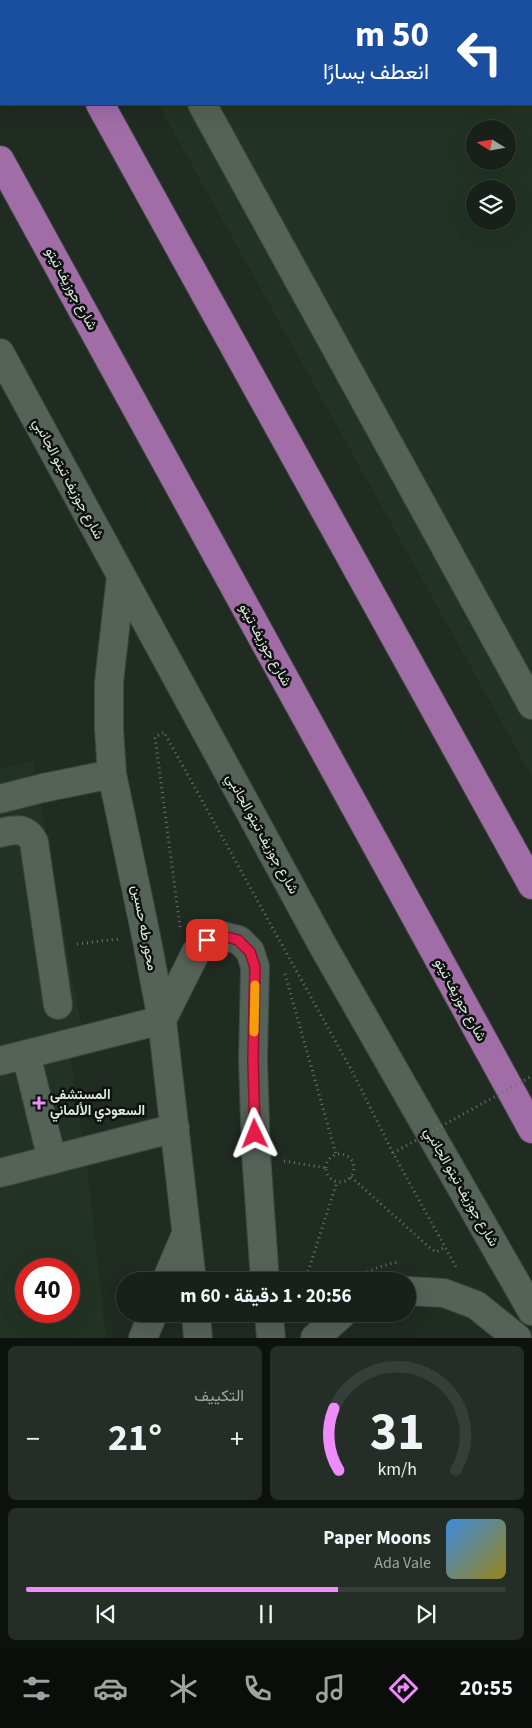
<!DOCTYPE html>
<html lang="ar">
<head>
<meta charset="utf-8">
<style>
	:root { --surface:#18201a; --page:#252d27; --text:#f1f3f6; --muted:#9fa3a2; --line:#363e39; --accent:#ed8cfa }
	body { margin:0; font-family:"Source Sans 3",Vazirmatn,sans-serif; background:var(--page); color:var(--text); direction:rtl; height:100vh; display:flex; flex-direction:column; font-size:19px; white-space:nowrap }
	* { box-sizing:border-box; margin:0 }
	p { font-size:16px; color:var(--muted) }
	.icon { flex:none; width:28px; height:28px; fill:none; stroke:currentColor; stroke-width:2; stroke-linecap:round; stroke-linejoin:round }
	.map { position:relative; height:1338px; overflow:hidden; direction:ltr }
	.drawer { display:flex; flex-direction:column; gap:8px; padding:8px; background:#0d120e; flex:1 }
	.drawer>* { flex:none }
	.top-card { position:absolute; left:0px; top:0px; width:532px; height:105px; box-shadow:0 5px 20px #0002,0 0 0 1px var(--line); direction:rtl; background:#1a4fa0; color:#fff; overflow:hidden }
	.needle { width:32px; rotate:281deg }
	.tools { position:absolute; left:466px; top:120px; display:grid; gap:10px }
	.tools a { display:grid; place-items:center; width:50px; height:50px; border-radius:50%; background:var(--surface); box-shadow:0 5px 20px #0002,0 0 0 1px var(--line); font-size:25px }
	.speed { position:absolute; left:15px; top:1258px; display:flex; gap:10px; font-size:25px; font-weight:700; text-align:center }
	.speed>* { display:grid; place-content:center; width:65px; height:65px; border-radius:50%; background:var(--surface); box-shadow:0 5px 20px #0002,0 0 0 1px var(--line); line-height:1 }
	.speed .limit { border:8px solid #d22; background:#fff; color:#111 }
	.pin { position:absolute; display:grid; place-items:center; width:42px; height:42px; color:#fff; margin:-21px; border-radius:10px; box-shadow:0 2px 8px #0006 }
	.me { position:absolute; width:55px; margin:-28px; rotate:358deg; stroke-linejoin:round; filter:drop-shadow(0 0 4px #0008) }
	.turn { display:flex; align-items:center; gap:18px; height:105px; padding:0 20px; font-size:22px }
	.turn .icon { width:65px; height:65px; stroke-width:2.5 }
	.turn b { display:block; font-size:35px; line-height:42px }
	.big { font-size:38px; font-weight:700; line-height:1.1 }
	.drawer .card { flex:1; display:flex; flex-direction:column; justify-content:center; gap:8px; min-width:0; padding:0 18px; border-radius:8px; background:var(--page) }
	.drawer .dial { align-items:center; gap:0 }
	.dial svg { height:130px; overflow:visible; fill:none; stroke:var(--line); stroke-width:7; stroke-linecap:round; text-anchor:middle }
	.dial text { fill:var(--text); stroke:none }
	.song { display:flex; align-items:center; gap:15px }
	.cover { width:60px; height:60px; border-radius:8px; background:linear-gradient(135deg,hsl(210 70% 55%),hsl(50 70% 35%)) }
	.played { height:5px; border-radius:2px; background:linear-gradient(90deg,var(--accent) 65%,var(--line) 65%) }
	.keys { display:flex; justify-content:space-around; direction:ltr }
	.heat { display:flex; justify-content:space-between; align-items:center; font-size:28px; direction:ltr }
	.drawer .tiles { flex:1; display:grid; gap:8px; grid-template-columns:1fr 1fr }
	.card:last-child { grid-column:span 2 }
	.trip { position:absolute; left:116px; top:1272px; width:300px; height:50px; border-radius:25px; background:var(--surface); box-shadow:0 5px 20px #0002,0 0 0 1px var(--line); font-weight:700; line-height:50px; text-align:center; direction:rtl }
	.dock { display:flex; height:80px; justify-content:space-around; align-items:center; background:#0a0d0a; color:var(--muted) }
	.dock .icon { width:35px; height:35px }
	.dock .selected { color:var(--accent) }
	.dock b { font-size:22px; color:var(--text) }
	.map>svg:first-child { display:block }
</style>
</head>
<body>
<div class="map">
<svg width="532" height="1338" viewBox="0 0 532 1338">
	<rect width="100%" height="100%" fill="#202b22"/>
	<path fill="#223325" fill-rule="evenodd" d="M101,0h431v777l-374,-673h373v-103h-429zM475,129h33v32h-33zM475,189h33v32h-33z
		M33,761l49,269 -15,4 21,139 18,165h-106v-569zM26,1269h43v42h-43z"/>
	<g fill="none" stroke-linecap="round" stroke-linejoin="round">
		<g stroke="#3d473f" stroke-width="30">
			<path id="minor" d="M145,0v1
				M202,104l330,601
				M0,353l323,593 209,365
				M121,576l-12,106v47l3,45 34,162 16,84 30,261
				M0,799l43,-11 69,-14
				M0,833c15,-4 26,-6 34,9l24,163
				M26,1054l26,106
				M0,1061l162,-41 34,-68 11,-11 16,-5 16,4 11,11 5,16 -2,93 3,93 9,128
				M0,1173l175,-45
				M166,1281l20,-47
				M408,1291l36,2 32,12 41,33
				M196,1314l2,24
				M269,1314l2,24
				M143,1338l10,-24
				M315,1338l27,-24"/>
		</g>
		<g stroke="#3d473f" stroke-width="30">
			<path id="highway" d="M42,0l1,1
				M100,104l432,781
				M0,160l532,969"/>
		</g>
		<path stroke="#6a746c" stroke-width="3" stroke-dasharray="1 4" stroke-linecap="butt" d="M180,927l-25,-190 9,-5 189,341 40,80 63,114
			M77,944l41,-5
			M285,974l51,180
			M326 1168a14 14 0 1 1 28 0a14 14 0 1 1-28 0Z
			M284,1161l42,7
			M351,1177l79,71 6,4 9,-5
			M305,1281l32,-99
			M349,1281c16,-9 32,-16 50,-19"/>
		<use href="#minor" stroke="#556257" stroke-width="28"/>
		<use href="#highway" stroke="#a06da7" stroke-width="28"/>
		<path stroke="#6a746c" stroke-width="3" stroke-dasharray="1 4" stroke-linecap="butt" d="M393,1153l139,-77"/>
	</g>
	<g fill="none" stroke-linecap="round" stroke-linejoin="round">
		<g stroke="#92132f" stroke-width="12">
			<path id="route" d="M207,940l16,-4 15,4 12,12 5,15 -2,93 2,74"/>
		</g>
		<use href="#route" stroke="#e11d48" stroke-width="9"/>
		<path stroke="#f59e0b" stroke-width="9" d="M254,1032l1,-47"/>
	</g>
	<path fill="#ed8cfa" stroke="#0d120e" stroke-width="2" d="M36.5 1095.5h5v5h5v5h-5v5h-5v-5h-5v-5h5z"/>
	<g text-anchor="middle" dominant-baseline="central" stroke-width="5" stroke-linejoin="round" paint-order="stroke">
		<g font-size="14" fill="#e1e8e2" stroke="#0d120e">
			<text transform="translate(71 289) rotate(61)">شارع جوزيف تيتو</text>
			<text transform="translate(68 479) rotate(62)">شارع جوزيف تيتو الجانبي</text>
			<text transform="translate(265 645) rotate(61)">شارع جوزيف تيتو</text>
			<text transform="translate(262 834) rotate(61)">شارع جوزيف تيتو الجانبي</text>
			<text transform="translate(144 928) rotate(79)">محور طه حسين</text>
			<text transform="translate(460 1000) rotate(61)">شارع جوزيف تيتو</text>
			<text transform="translate(461 1187) rotate(60)">شارع جوزيف تيتو الجانبي</text>
		</g>
		<g font-size="14" font-weight="bold" fill="#e1e8e2" stroke="#0d120e" text-anchor="start">
			<text x="50" y="1095">المستشفى<tspan x="50" dy="16">السعودي الألماني</tspan></text>
		</g>
	</g>
</svg>
<div class="tools">
<a><svg class="needle" viewBox="-14 -14 28 28"><path d="M0-13l5 13h-10z" fill="#e53935"/><path d="M0 13l5-13h-10z" fill="#9fa3a2"/></svg></a>
<a><svg class="icon" aria-label="layers" viewBox="0 0 24 24"><path d="M12 4l9 5-9 5-9-5zM3 14l9 5 9-5"/></svg></a>
</div>
<div class="speed"><div class="limit">40</div></div>
<div class="pin" style="left:207px;top:940px;background:#d93025"><svg class="icon" aria-label="arrive" viewBox="0 0 24 24"><path d="M6 21V4h12l-3 4 3 4H6"/></svg></div>
<svg class="me" style="left:255px;top:1134px" viewBox="-20 -20 40 40"><path d="M0-17L14 15 0 8-14 15z" fill="#e11d48" stroke="#fff" stroke-width="4"/></svg>
<div class="trip">20:56 · 1 دقيقة · 60 m</div>
<div class="top-card">
<div class="turn"><svg class="icon" aria-label="left" viewBox="0 0 24 24"><path d="M17 20v-9H6M10 6l-5 5 5 5"/></svg><div><b>50 m</b>انعطف يسارًا</div></div>
</div>
</div>
<section class="drawer">
<div class="tiles">
<div class="card dial"><svg viewBox="0 0 100 80">
<path d="M14 69A42 42 0 1 1 86 69"/>
<path d="M14 69A42 42 0 0 1 11 31" stroke="#ed8cfa"/>
<text x="50" y="56" font-size="32" font-weight="700">31</text>
<text x="50" y="72" font-size="11">km/h</text>
</svg></div>
<div class="card"><p>التكييف</p>
<div class="heat"><a>−</a><b class="big">21°</b><a>+</a></div>
</div>
<div class="card">
<div class="song"><i class="cover"></i><div><b>Paper Moons</b><p>Ada Vale</p></div></div>
<div class="played"></div>
<div class="keys"><svg class="icon" aria-label="previous" viewBox="0 0 24 24"><path d="M18 5L8 12l10 7zM5 5v14"/></svg><svg class="icon" aria-label="pause" viewBox="0 0 24 24"><path d="M8 5v14M16 5v14"/></svg><svg class="icon" aria-label="next" viewBox="0 0 24 24"><path d="M6 5l10 7-10 7zM19 5v14"/></svg></div>
</div>
</div>
</section>
<nav class="dock">
<b>20:55</b>
<svg class="icon selected" aria-label="directions" viewBox="0 0 24 24"><path d="M12 3l9 9-9 9-9-9zM9 14v-3h6M13 9l2 2-2 2"/></svg>
<svg class="icon" aria-label="music" viewBox="0 0 24 24"><path d="M9 18V5l10-2v13"/><circle cx="6" cy="18" r="3"/><circle cx="16" cy="16" r="3"/></svg>
<svg class="icon" aria-label="phone" viewBox="0 0 24 24"><path d="M5 4h4l2 5-3 2q2 4 5 5l2-3 5 2v4C11 20 4 13 5 4z"/></svg>
<svg class="icon" aria-label="climate" viewBox="0 0 24 24"><path d="M12 3v18M4 7l16 10M4 17L20 7"/></svg>
<svg class="icon" aria-label="car" viewBox="0 0 24 24"><path d="M5 17H2v-5l4-1 3-4h7l3 4 3 1v5h-3M9 17h6M6 11h13"/><circle cx="7" cy="17" r="2"/><circle cx="17" cy="17" r="2"/></svg>
<svg class="icon" aria-label="filters" viewBox="0 0 24 24"><path d="M4 7h16M4 17h16"/><circle cx="9" cy="7" r="2"/><circle cx="15" cy="17" r="2"/></svg>
</nav>
</body>
</html>
